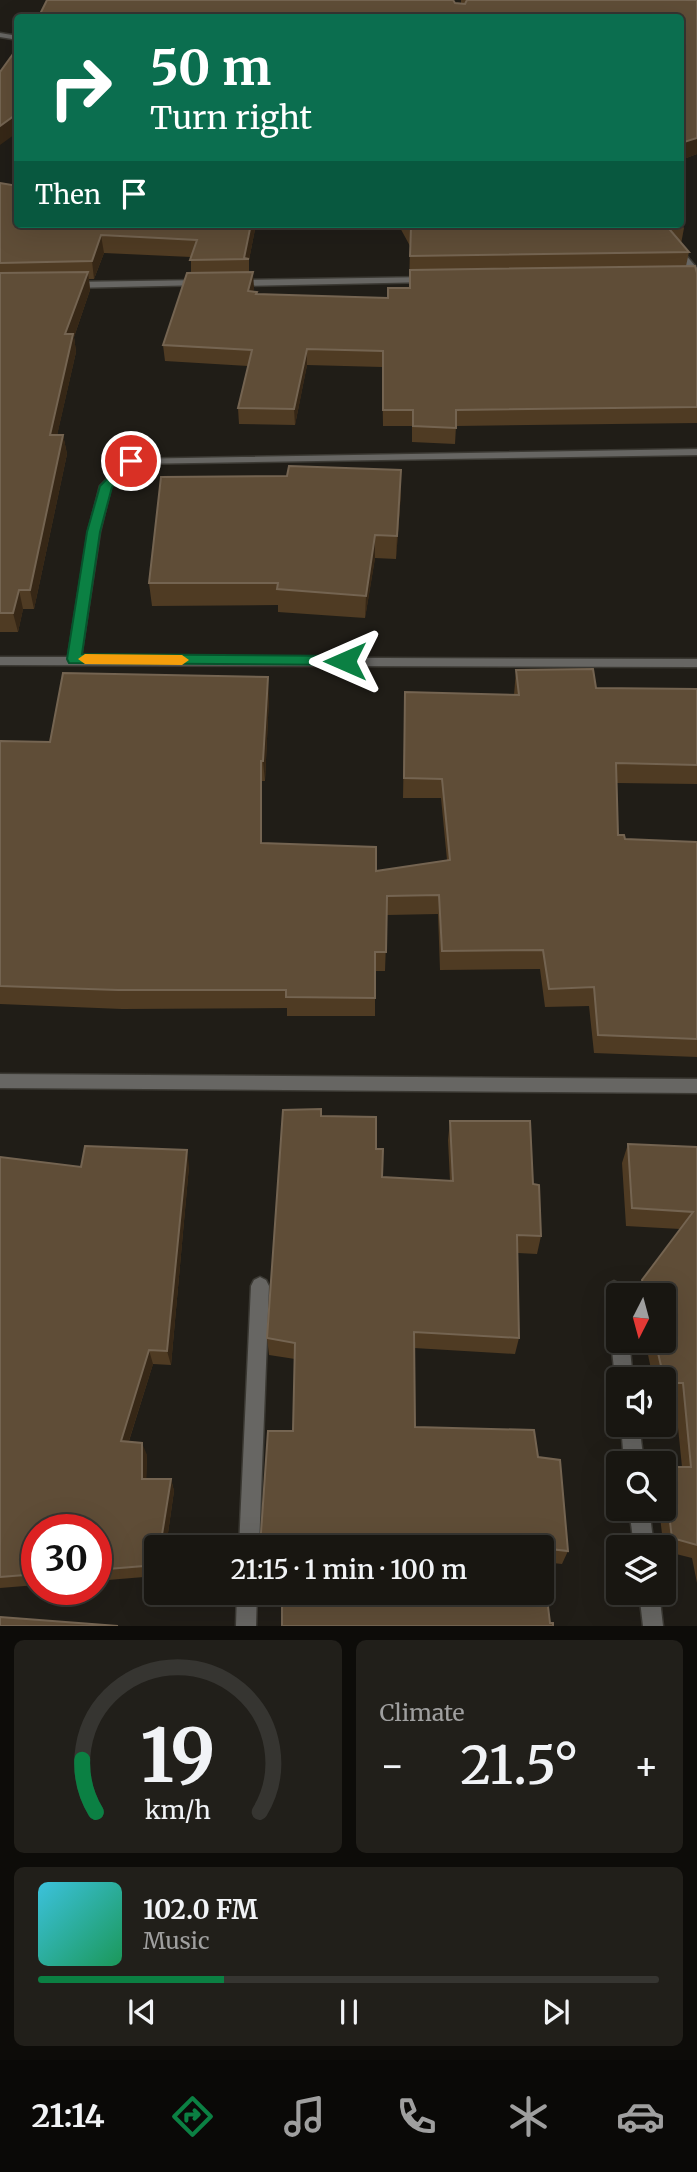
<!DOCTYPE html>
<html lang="en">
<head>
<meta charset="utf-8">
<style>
	:root { --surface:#181611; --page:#211f1a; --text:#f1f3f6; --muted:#9f9f9f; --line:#363531; --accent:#0b8043 }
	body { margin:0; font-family:Merriweather,serif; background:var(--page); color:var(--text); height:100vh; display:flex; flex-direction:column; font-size:26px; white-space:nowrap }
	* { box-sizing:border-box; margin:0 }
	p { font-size:23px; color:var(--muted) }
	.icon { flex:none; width:38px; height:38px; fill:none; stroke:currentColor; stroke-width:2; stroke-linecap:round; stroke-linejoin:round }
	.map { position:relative; height:1626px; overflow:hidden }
	.side { display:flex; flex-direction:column; gap:14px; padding:14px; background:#0d0c09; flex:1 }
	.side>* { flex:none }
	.banner { position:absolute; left:14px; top:14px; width:670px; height:214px; border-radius:7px; box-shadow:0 7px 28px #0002,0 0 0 2px var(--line); background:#0b6e4f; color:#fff; overflow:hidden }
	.needle { width:46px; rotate:186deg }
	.fabs { position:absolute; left:606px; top:1283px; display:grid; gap:14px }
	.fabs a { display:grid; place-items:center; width:70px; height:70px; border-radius:7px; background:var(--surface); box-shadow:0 7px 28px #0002,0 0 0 2px var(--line); font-size:35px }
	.speed { position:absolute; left:21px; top:1514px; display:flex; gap:14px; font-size:35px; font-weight:700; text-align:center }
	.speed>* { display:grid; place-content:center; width:91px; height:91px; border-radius:50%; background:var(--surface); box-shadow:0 7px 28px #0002,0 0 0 2px var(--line); line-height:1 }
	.speed .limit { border:10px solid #d22; background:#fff; color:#111 }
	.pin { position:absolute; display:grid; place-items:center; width:60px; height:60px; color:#fff; margin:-30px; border:4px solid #fff; border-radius:50%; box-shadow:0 2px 7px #0007 }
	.me { position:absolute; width:77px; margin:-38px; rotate:270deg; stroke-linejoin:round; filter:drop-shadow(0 0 5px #0008) }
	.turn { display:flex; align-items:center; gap:24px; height:147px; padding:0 21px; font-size:32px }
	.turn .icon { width:91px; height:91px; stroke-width:2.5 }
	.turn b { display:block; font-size:49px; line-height:60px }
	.then { display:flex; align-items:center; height:66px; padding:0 21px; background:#0003; gap:14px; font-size:26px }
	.big { font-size:52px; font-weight:600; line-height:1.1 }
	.side .card { flex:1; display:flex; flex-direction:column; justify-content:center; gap:10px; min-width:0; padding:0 24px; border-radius:10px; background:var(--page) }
	.side .dial { align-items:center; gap:0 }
	.dial svg { height:182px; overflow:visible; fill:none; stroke:var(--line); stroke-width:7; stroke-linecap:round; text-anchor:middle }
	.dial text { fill:var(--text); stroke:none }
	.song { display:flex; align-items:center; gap:21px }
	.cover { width:84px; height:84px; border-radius:10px; background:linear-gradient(135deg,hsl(190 70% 55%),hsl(150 70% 35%)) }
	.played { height:7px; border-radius:4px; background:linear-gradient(90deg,var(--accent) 30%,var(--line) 30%) }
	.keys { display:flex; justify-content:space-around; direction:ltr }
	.heat { display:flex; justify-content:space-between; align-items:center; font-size:38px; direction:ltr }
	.side .tiles { flex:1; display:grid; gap:14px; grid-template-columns:1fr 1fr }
	.card:last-child { grid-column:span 2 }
	.trip { position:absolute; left:144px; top:1535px; width:410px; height:70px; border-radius:7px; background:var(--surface); box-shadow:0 7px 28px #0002,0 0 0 2px var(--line); font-weight:600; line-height:70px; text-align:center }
	.menu { display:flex; height:112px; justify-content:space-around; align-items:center; background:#0a0907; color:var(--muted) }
	.menu .icon { width:49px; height:49px }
	.menu .selected { color:var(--accent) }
	.menu b { font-size:32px; color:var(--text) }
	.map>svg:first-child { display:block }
</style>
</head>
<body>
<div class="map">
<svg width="697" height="1626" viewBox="0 0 697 1626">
	<rect width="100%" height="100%" fill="#201d17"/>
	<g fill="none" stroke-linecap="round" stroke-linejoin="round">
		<g stroke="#3b3933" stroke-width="3">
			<path id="street" d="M0,33l18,3v4l-18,-3z
				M649,224h10l38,44v9l-3,-1z
				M429,277l3,1v4l-196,4 -5,-3 5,-3z
				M202,280l3,1v4l-134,3 -5,-3 5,-3z
				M697,449v6l-563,9 -23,23 -11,45 -19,125 616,2v8l-697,-2v-8h68l20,-125 12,-46 27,-27z
				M0,1074l697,5v14l-697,-5z
				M260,1277l6,3 3,6 -10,261h-20l12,-261 3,-6z
				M614,1281l6,3 3,11h-5v45h11l4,39h-15v7l-3,-7 -4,-39 6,-8 -5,-2c-5,-12 -9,-34 -4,-46z
				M621,1424h18l5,39h-20z
				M629,1508h20l5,39h-20z
				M237,1592h20l-1,34h-20z
				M639,1592h20l4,34h-20z"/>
		</g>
		<use href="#street" fill="#676663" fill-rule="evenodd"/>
	</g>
	<path fill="#4f3b23" d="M47,0h406l2,3 6,1v-4h236v154l-16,6v-142h-643z
		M0,183l18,41h238l-7,36v12l5,16 -1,3 4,3 131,4 21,-10 1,-42 -12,-22h283l3,4 -3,16 8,8 -3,14 11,7v150l-241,3 -1,18 -43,-2v-16h-29l-1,-59 -75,-2 -12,60 -56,-1 -1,-16 10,-42 -83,-5 -2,-16 28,-72v-16l-87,-4 -10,26h-5l1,11 -16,47 2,15 -19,83h6l4,19 -33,155h-11l-5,23h-18z
		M401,493l-5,66 -21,-1 -10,60 -87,-6v-7l-126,1 -3,-23z
		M516,670l80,18 101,1v95l-80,-1 1,52 7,4 72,3v215l-103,-4 -5,-47 -44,1 -5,-38 -100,1 -2,-56 -51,1 -2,56h-10v45h-88v-8l-165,1 -122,-5v-263l50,1 219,-45 -4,84h-3v62l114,28 71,-11 -6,-62h-38l2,-106 109,3z
		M321,1109v7l55,1v32h7l-1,28 68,4 -2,-41 2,-19h80l3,63 6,1 2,51 -4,18 -19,-1 1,85 -4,16 -101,-6 1,79 119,3 4,27 22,3 8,91 -6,13 -19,-2 7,61h3v3h-271v-29h-22l-1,-5h282v-45h-281l8,-116h25l2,-72 -26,-4 -2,-17 16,-228z
		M628,1144l69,3v436l-5,-25 -28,-7 -5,-43h4v-40l19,-1 -7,-69h-12v-19h-10l-8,-39h18v-45h-26l5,-15 38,-51 -54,-3 -4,-63z
		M0,1157l81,10 108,-1 -18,199 -18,-1 -24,77 18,14 -1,24h25l3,12 -8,56h-10v29l-60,5v-51h-59v55l-37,3z"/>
	<path fill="#362716" d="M18,113v19l-18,13v-19z
		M697,138v16l-16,6v-17z
		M251,224h5l-7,36v-1h-5z
		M101,235l3,18 -10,26 -2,-18z
		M88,272l2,18 -16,47 2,15 -23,101 -3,-18 15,-101z
		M253,272l1,16 -5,19 -1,-16z
		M307,349v16l-12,60 -1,-16z
		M63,435l4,19 -33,155 -4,-19z
		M401,470v23l-5,66 1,-23z
		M375,535v23l-10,60 1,-22z
		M19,590l4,19 -5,23 -5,-19z
		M268,677l1,20 -4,84 -2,-20z
		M261,761l1,20v81l-1,-19z
		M187,1150l2,16 -18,199 -4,-14z
		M149,1350l4,14 -28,89 -4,-12z
		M142,1443l5,12 -1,37 -4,-13z
		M171,1479l3,12 -8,56h-6z"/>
	<path fill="#5f4d37" stroke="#746451" stroke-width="2" d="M47,0h406l2,3 10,1 2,-4h230v138l-16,5v-125h-643z
		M18,47v66l-18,13v-54z
		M0,183l18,3v38h233l-7,34 5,1 -59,1 7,-20 -96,-5 -9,26 -92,2z
		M408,224h257l24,28 -279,4 1,-28z
		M695,266l2,7v134l-241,3v18l-43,-2v-16h-30v-59l-76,-2 -13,60 -56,-1 14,-58 -89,-5 24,-72 66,-1 -5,19 9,1 -1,2 132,4v-10h22v-18z
		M88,272l-23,62h8l-23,101h13l-33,155h-11l-6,23h-13v-340z
		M289,466l112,4 -4,66 -22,-1 -9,61 -89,-7 1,-6h-129l12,-106 126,-1z
		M593,669l3,19 101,1v76l-81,-2 2,72h6l1,4 72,3v197l-99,-4 -4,-48 -45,2 -6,-39 -101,1 -3,-56 -52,1 -1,56h-11v46l-89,-1v-7h-168l-118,-4v-245l50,1 13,-69 205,4 -5,84h-2v82l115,4v24l74,-11 -8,-81 -38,-1 1,-86 114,3 -3,-25z
		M321,1109v7l55,1v32h7l-1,28 71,4 -3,-60h80l3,63 6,1 2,51 -24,-1 2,103 -105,-6 1,95 119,3 4,27 22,3 8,91 -27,-3 9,75h3v3h-271v-34h259v-45h-281l8,-116h25l2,-88 -28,-5 16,-228z
		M628,1144l69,3v398l-25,-7 -9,-71h28l-8,-84h-18l-10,-43h8v-45h-17l-4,-15 51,-68 -61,-4z
		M85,1146l102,4 -20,201 -18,-1 -28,91 21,2v36h29l-11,68h-4v18l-60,5v-40h-59v44l-37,3v-420l81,10z
		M0,1617l118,9h-118z"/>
	<path fill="#0b8043" stroke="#07532c" stroke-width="2" d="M127,459l11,2 -26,26 -12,45 -18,122 263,2 5,1v8l-281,-2 -2,-4 20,-127 13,-46z"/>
	<path fill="#f59e0b" d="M85,654l97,1 7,5 -7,5 -97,-1 -7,-5z"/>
</svg>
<div class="fabs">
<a><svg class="needle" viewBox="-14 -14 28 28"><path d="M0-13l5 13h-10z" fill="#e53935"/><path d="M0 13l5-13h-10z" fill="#9f9f9f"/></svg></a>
<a><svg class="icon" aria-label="sound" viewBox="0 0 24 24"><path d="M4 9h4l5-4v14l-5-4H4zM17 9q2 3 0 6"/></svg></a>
<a><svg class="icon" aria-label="search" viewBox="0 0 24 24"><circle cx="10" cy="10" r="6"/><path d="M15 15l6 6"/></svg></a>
<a><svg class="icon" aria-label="layers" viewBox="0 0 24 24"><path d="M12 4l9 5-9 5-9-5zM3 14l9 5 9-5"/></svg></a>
</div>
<div class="speed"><div class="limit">30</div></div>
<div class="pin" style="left:131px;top:461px;background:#d93025"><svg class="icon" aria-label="arrive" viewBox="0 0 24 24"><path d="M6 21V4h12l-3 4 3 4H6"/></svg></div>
<svg class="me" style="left:345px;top:661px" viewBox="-20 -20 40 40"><path d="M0-17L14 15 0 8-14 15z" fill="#0b8043" stroke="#fff" stroke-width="4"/></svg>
<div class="trip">21:15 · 1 min · 100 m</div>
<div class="banner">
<div class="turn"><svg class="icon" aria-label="right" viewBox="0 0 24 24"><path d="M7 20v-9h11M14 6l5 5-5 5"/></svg><div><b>50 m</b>Turn right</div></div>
<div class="then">Then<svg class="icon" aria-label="arrive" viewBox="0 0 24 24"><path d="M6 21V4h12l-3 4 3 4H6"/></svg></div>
</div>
</div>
<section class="side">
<div class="tiles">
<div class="card dial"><svg viewBox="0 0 100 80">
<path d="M14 69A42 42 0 1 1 86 69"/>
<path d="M14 69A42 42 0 0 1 8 46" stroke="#0b8043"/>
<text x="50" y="56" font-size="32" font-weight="700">19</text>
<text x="50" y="72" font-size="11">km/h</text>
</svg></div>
<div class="card"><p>Climate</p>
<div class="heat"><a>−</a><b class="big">21.5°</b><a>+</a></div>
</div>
<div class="card">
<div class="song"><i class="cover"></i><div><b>102.0 FM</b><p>Music</p></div></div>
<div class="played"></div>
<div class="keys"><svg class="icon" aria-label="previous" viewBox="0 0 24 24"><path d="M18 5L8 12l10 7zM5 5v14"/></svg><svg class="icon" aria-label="pause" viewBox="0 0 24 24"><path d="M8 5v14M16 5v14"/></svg><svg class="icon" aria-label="next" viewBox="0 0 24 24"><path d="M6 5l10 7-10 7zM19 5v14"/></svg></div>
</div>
</div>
</section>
<nav class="menu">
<b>21:14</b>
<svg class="icon selected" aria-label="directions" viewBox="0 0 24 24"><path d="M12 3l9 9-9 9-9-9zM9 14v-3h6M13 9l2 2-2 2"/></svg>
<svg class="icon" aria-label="music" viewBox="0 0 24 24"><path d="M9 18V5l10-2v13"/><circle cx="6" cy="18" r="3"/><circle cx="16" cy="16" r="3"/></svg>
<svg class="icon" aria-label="phone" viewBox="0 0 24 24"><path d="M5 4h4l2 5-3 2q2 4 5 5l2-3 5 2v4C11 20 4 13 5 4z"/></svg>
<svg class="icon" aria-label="climate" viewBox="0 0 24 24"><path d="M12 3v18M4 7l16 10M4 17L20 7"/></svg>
<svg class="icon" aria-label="car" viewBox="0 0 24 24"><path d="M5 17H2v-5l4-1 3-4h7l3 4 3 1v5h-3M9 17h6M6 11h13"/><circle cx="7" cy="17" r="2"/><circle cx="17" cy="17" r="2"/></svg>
</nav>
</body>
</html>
